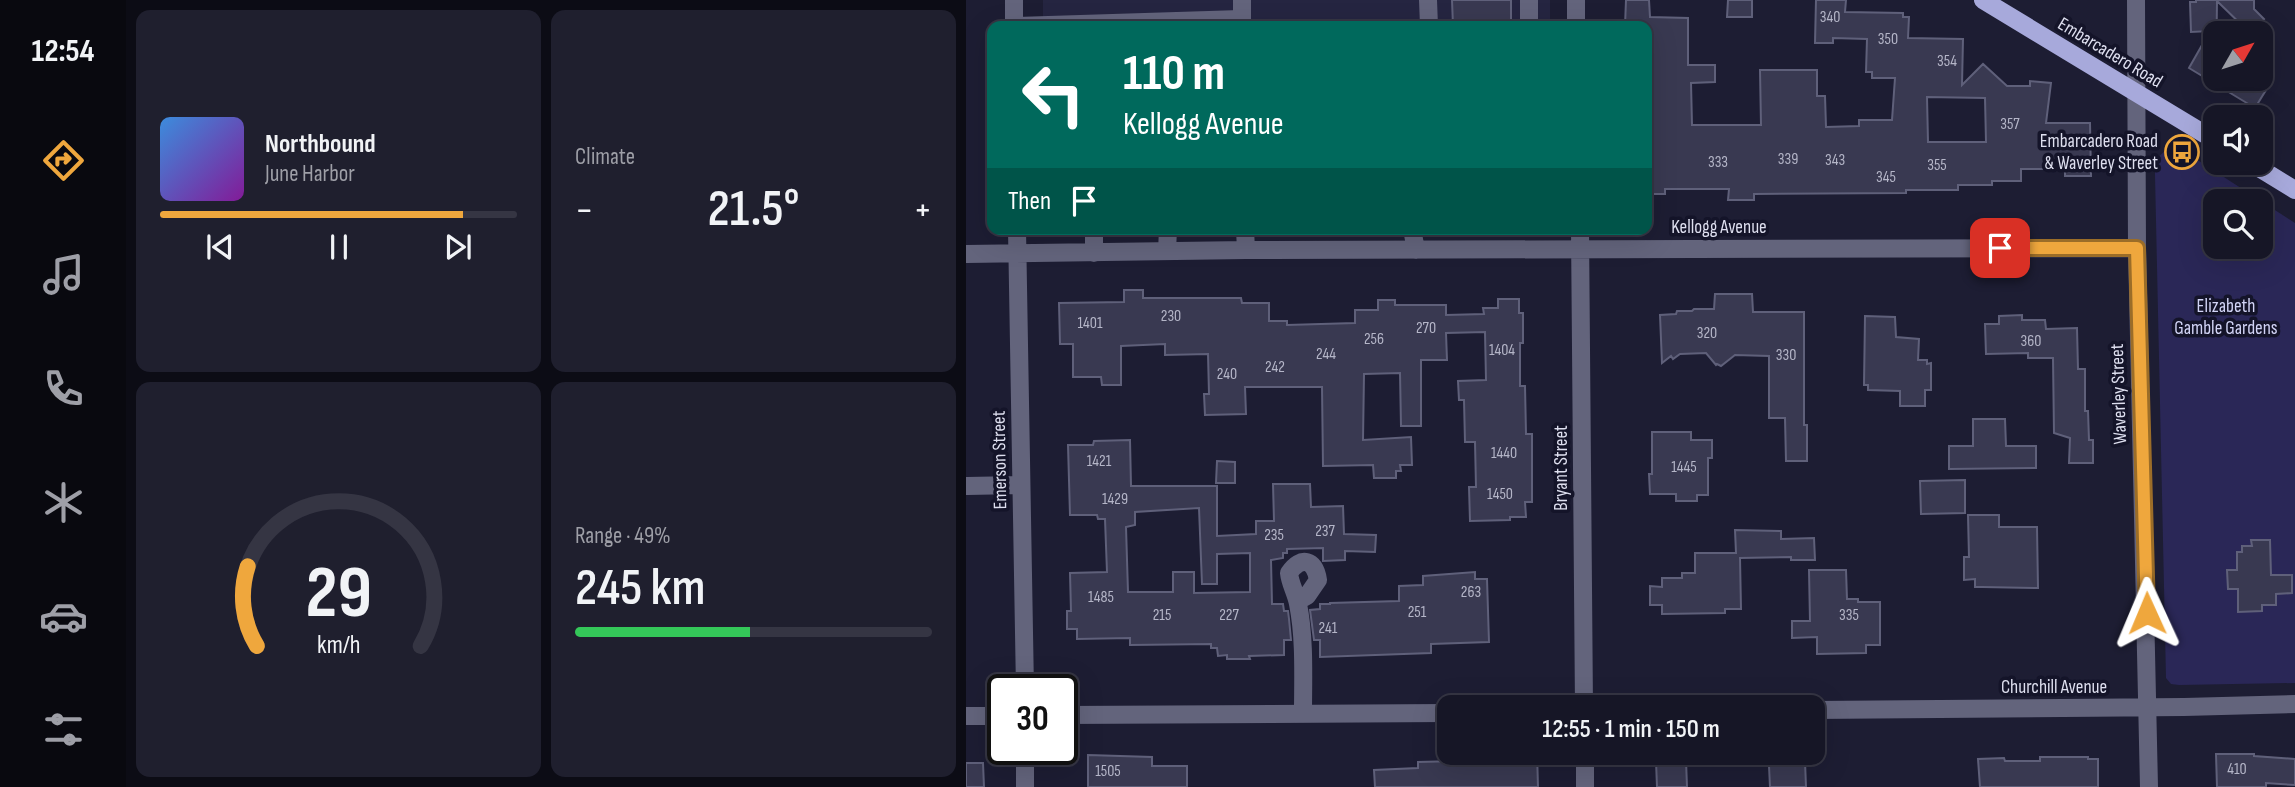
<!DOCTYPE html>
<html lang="en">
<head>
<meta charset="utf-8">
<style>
	:root { --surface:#161626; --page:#1f1f2e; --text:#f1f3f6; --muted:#9e9fa7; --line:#353543; --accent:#efa73d }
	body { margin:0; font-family:"Sofia Sans Condensed",sans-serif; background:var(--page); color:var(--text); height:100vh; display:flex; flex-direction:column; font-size:26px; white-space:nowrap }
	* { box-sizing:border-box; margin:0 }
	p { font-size:23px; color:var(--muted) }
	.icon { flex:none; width:38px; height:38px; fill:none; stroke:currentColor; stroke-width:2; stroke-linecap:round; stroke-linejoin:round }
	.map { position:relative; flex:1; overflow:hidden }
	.panel { display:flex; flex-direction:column; gap:10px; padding:10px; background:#0c0c15; width:840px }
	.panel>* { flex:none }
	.banner { position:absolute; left:21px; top:21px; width:665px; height:214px; border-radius:14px; box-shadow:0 7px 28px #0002,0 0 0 2px var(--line); background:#00695c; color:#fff; overflow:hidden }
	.needle { width:46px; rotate:51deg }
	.tools { position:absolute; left:1237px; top:21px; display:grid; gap:14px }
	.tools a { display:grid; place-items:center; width:70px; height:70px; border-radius:14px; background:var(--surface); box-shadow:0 7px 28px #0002,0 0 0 2px var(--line); font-size:35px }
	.speed { position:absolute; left:21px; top:674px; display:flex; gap:14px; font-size:35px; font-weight:700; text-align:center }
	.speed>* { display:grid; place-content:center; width:91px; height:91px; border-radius:50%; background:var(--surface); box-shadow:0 7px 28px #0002,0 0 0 2px var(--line); line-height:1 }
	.speed .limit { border:4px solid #111; border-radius:10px; background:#fff; color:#111 }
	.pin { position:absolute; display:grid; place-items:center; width:60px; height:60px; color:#fff; margin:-30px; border-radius:14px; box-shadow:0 4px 10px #0006 }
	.me { position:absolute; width:77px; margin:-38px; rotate:359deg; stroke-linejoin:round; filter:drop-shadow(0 0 5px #0008) }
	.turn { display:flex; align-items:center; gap:24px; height:147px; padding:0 21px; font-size:32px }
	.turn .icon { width:91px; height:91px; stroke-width:2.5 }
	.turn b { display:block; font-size:49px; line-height:60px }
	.then { display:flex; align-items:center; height:66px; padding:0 21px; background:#0003; gap:14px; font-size:26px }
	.big { font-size:52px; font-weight:600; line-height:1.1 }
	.panel .card { flex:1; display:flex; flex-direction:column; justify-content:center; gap:10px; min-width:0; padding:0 24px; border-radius:14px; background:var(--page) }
	.panel .dial { align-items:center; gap:0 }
	.dial svg { height:182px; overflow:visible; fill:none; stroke:var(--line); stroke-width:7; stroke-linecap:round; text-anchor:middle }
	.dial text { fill:var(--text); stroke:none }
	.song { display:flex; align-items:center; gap:21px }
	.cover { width:84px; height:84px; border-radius:10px; background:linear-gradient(135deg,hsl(210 70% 55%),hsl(290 70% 35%)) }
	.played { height:7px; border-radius:4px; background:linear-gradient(90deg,var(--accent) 85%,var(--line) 85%) }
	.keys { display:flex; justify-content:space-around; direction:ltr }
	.heat { display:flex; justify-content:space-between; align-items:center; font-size:38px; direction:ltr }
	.charge { height:10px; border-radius:5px; background:linear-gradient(90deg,#34c759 49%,var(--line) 0) }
	.panel .tiles { flex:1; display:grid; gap:10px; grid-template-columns:repeat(2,1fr) }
	.trip { position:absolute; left:471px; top:695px; width:388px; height:70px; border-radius:14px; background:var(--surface); box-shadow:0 7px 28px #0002,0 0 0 2px var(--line); font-weight:600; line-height:70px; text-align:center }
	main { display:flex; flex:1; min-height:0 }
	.tabs { display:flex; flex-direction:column; width:126px; justify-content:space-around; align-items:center; background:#09090f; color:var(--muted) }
	.tabs .icon { width:49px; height:49px }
	.tabs .on { color:var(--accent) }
	.tabs b { font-size:32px; color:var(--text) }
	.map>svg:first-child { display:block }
</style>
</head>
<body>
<main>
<nav class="tabs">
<b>12:54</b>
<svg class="icon on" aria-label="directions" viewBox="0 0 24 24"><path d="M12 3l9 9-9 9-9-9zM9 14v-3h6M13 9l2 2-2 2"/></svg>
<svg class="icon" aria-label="music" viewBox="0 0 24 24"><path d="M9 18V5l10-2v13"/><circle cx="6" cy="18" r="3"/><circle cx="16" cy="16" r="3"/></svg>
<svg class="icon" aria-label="phone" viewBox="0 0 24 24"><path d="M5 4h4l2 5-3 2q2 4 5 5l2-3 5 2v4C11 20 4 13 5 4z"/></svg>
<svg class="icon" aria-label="climate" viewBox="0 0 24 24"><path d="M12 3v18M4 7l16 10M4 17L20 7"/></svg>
<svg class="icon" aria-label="car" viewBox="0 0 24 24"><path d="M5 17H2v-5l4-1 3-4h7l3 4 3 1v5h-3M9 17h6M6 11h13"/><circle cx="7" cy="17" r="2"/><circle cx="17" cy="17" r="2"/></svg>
<svg class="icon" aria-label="filters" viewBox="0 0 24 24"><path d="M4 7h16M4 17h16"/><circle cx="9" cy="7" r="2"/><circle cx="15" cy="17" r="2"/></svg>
</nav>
<section class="panel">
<div class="tiles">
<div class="card">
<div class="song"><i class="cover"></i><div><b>Northbound</b><p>June Harbor</p></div></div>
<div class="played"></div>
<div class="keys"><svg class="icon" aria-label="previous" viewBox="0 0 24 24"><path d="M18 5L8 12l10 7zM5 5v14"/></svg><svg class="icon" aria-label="pause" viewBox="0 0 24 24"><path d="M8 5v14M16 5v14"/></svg><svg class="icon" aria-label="next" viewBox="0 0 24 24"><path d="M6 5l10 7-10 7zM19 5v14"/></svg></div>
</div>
<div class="card"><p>Climate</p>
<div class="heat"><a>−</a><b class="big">21.5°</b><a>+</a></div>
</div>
<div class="card dial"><svg viewBox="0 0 100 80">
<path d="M14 69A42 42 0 1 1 86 69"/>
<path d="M14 69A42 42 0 0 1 10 34" stroke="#efa73d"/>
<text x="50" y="56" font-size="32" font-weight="700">29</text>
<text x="50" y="72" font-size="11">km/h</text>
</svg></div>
<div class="card"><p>Range · 49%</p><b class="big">245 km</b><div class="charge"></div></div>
</div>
</section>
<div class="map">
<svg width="1329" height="787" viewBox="0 0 1329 787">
	<rect width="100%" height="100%" fill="#1d1d33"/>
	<path fill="#252541" d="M77,0h507v26h-507z"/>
	<path fill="#2a2757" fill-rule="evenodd" d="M1207,148l9,2 113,73v460l-116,2 -8,-1 -5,-6 -11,-503c0,-13 3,-23 18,-27zM1250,201h45v46h-45z"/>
	<path fill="#393951" stroke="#5f607a" stroke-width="2" fill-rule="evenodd" d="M486,0h59v26h-58z
		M660,0h23l1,17 38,1v47h27v17l-24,1 1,42h69l-1,-55h57v26h8l1,31 33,-1v-6h33l3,-42h-23v-6h-6l1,-33 -34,-1v5h-18l1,-43h30l-1,12 58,1v4h6l-1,21 55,1 -1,46 21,-21 24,22h23v-5l21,2 -5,40h44l1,53h-26v-7h-44v12h-29v4h-34v5h-52v3l-152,1v6h-26l1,-11h-64v5h-18v-168h-22zM961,97l58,1 1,44h-58z
		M762,0h24v17h-25z
		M1230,0h58v9l10,10 -14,14 -33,-32 -1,78h47l-4,7 7,4 -11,18 -66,-40 21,-37 -19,1 -1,-30h6z
		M158,290h19v8h98l1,5h27v18h18v4l68,-2v-13h23v-10h17v5h51v10l38,-1 -1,-6h15v-9h21v14h4v30h-3v43h5l1,48h6v68h-7l1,15h-16v3l-40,1 -1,-34h7l-1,-45h-10l-1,-42h-5l-1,-19 28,-1 -1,-48 -39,1 1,27h-26v66h-20l-1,-53 -36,1 -1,66 48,-3 1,28h-12l1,6h-5v7h-22l-1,-13 -50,1 -1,-79h-77l1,27 -41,1 -1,-21h5l-1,-40 -43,1v-11l-44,2v39h-19l-1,-8h-28v-33h-13l-1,-41 65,-1z
		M749,294h37l1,18h51v113h3v36h-21l-1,-43h-16v-62l-34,-1 -14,11 -4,-2 -1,1 -10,-12 -26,1 -7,5 -2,-3 -9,7 -2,-48 16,-1 1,-3h15l2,-2h20z
		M1056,315v5h23l1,9 31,-1 1,41h7v42h3l1,29h4v23h-24l1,-25 -16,-5 -1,-75h-25v-5l-42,1 -1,-30h14v-8z
		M899,316l30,1 1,20 23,2 -1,21h9v4l4,-1v27h-6v16h-25v-15l-32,-1v-5h-4z
		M1007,419h32l1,27h30v22l-87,1v-23h24z
		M686,432h39v8h21v18h-4v37h-11v6h-21v-7h-26l-1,-20h3z
		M164,440l1,46h86v50l39,-2v-13h18l-1,-37h37l1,23 32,-1 1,28 32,1 -1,17 -30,-1v9l-22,1v-13l-36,1v4h-4v5l-12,2 1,44h11l1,7h4l1,8 2,21h-7v15l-35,1 1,3h-23v-4l-9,1 -1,-8h-6v-4l-81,1v-7l-53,1v-10h-10v-18h4l-1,-38 37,-1 -2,-53h-7l-1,-4h-27l-2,-70h25l1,-4zM233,508l3,76h15v-30l33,-1v39l-56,1v-21h-21v20h-45l-2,-65 9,-2v-13z
		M251,461l18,1v21h-19z
		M999,480v33l-44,1 -1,-33z
		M1002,515h31v12h38l1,61 -56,-1h-7v-8l-11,1v-23h5z
		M769,530l46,1v8l33,-1 1,22h-24v-3l-51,1 1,51h-16v4l-63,1v-9h-12v-19l12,1v-9h20v-5h13v-20h41z
		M1285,540h19l1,35h21v18l-16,1v11h-14v6l-24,1v-23h-10l-1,-19h10v-18h5v-6h10z
		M843,570h37l1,29h11v3h22v43h-14v8l-49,1v-17l-25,1v-17h18z
		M509,572v7h12l2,63 -58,2v9l-111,4v-17h-6l-4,-30 10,-1v-5h10v-1l69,-2v-15l24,-1v-9z
		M531,752h40l1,35h-163l-1,-17 44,-2v-6l79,-2z
		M1250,754h38v2l41,3v26l-29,-2v4h-49z
		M122,755l64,2v9h35v21h-99z
		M1074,757h48v2h10v28h-118l-2,-28 26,-1 1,3h35z
		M720,760l1,27h-30l-1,-26z
		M815,761h24l1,26h-36l-1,-21h11z
		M0,763h17l1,24h-18z"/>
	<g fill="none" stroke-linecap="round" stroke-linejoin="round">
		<path stroke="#63647c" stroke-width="18" d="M48,0v26
			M462,0l1,26
			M563,0v26
			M610,0v26
			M1170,0l1,248 12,539
			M48,26l227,-7
			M276,26v-26
			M51,229l8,461
			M279,229l1,21
			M446,229l4,21
			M614,229l4,478
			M201,251l1,-22
			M128,253v-24
			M0,254l280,-4 891,-2
			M1,486l54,-1
			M332,601l9,-5 11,-16c-3,-20 -17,-25 -29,-7 1,11 7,20 9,31 7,35 5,74 5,110
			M847,710l371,-3 111,-3
			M96,715l387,-2
			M0,716h37
			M59,749v38
			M619,752v35"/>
		<path stroke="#a7a9db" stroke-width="18" d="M1017,0l233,141
			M1285,163l44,27"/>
	</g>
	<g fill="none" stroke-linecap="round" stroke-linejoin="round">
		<g stroke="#9b6d28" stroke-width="18">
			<path id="route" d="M1034,248h137l10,365"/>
		</g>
		<use href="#route" stroke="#efa73d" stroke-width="12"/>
	</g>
	<defs>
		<g id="bus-ring" transform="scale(1.75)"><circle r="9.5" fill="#141429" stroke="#efa73d" stroke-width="1.5"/><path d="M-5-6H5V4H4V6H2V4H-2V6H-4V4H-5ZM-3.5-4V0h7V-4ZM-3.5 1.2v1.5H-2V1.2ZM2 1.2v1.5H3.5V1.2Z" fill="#efa73d"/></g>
	</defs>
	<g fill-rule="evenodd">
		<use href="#bus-ring" x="1216" y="152"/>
	</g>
	<g text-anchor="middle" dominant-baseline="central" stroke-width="7" stroke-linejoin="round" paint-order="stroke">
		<g font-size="16" fill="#b5b6c8">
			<text x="864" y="17">340</text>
			<text x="922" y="39">350</text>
			<text x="981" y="61">354</text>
			<text x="1044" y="124">357</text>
			<text x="822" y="159">339</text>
			<text x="869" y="160">343</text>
			<text x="752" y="162">333</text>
			<text x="971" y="165">355</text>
			<text x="920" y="177">345</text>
			<text x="205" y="316">230</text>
			<text x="124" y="323">1401</text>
			<text x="460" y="328">270</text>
			<text x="741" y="333">320</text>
			<text x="408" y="339">256</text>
			<text x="1065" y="341">360</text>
			<text x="536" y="350">1404</text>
			<text x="360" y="354">244</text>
			<text x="820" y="355">330</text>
			<text x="309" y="367">242</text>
			<text x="261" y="374">240</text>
			<text x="538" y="453">1440</text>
			<text x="133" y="461">1421</text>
			<text x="718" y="467">1445</text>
			<text x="534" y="494">1450</text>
			<text x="149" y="499">1429</text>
			<text x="359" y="531">237</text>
			<text x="308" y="535">235</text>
			<text x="505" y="592">263</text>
			<text x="135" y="597">1485</text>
			<text x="451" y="612">251</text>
			<text x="196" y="615">215</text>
			<text x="263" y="615">227</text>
			<text x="883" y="615">335</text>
			<text x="362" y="628">241</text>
			<text x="1271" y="769">410</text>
			<text x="142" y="771">1505</text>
		</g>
		<g font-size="19" fill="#dedfef" stroke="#141429">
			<text transform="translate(1144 53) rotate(31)">Embarcadero Road</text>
			<text x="753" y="227">Kellogg Avenue</text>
			<text transform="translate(1153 394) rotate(-92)">Waverley Street</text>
			<text transform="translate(34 460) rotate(-91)">Emerson Street</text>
			<text transform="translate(595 468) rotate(-90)">Bryant Street</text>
			<text x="1088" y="687">Churchill Avenue</text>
		</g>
		<g font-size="19" fill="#dedfef" stroke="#141429" text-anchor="end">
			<text x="1192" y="141">Embarcadero Road<tspan x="1192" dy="22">&amp; Waverley Street</tspan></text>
		</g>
		<g font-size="19" fill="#d2d4f6" stroke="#141429">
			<text x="1260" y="306">Elizabeth<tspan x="1260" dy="22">Gamble Gardens</tspan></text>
		</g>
	</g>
</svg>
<div class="tools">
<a><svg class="needle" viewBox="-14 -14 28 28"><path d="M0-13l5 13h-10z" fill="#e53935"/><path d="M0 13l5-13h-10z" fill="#9e9fa7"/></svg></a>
<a><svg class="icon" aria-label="sound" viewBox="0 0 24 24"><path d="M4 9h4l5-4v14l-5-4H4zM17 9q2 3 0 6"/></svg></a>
<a><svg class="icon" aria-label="search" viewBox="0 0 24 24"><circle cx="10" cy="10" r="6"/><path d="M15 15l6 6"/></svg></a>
</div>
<div class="speed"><div class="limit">30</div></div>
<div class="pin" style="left:1034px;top:248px;background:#d93025"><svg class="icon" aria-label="arrive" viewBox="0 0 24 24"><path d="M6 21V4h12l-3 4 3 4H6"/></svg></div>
<svg class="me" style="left:1181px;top:613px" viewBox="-20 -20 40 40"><path d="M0-17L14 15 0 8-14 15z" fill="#efa73d" stroke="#fff" stroke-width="4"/></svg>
<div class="trip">12:55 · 1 min · 150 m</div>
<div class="banner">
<div class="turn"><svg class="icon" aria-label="left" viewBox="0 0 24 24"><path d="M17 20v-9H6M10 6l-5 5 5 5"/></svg><div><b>110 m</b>Kellogg Avenue</div></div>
<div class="then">Then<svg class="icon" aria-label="arrive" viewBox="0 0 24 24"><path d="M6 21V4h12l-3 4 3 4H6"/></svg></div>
</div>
</div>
</main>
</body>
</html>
